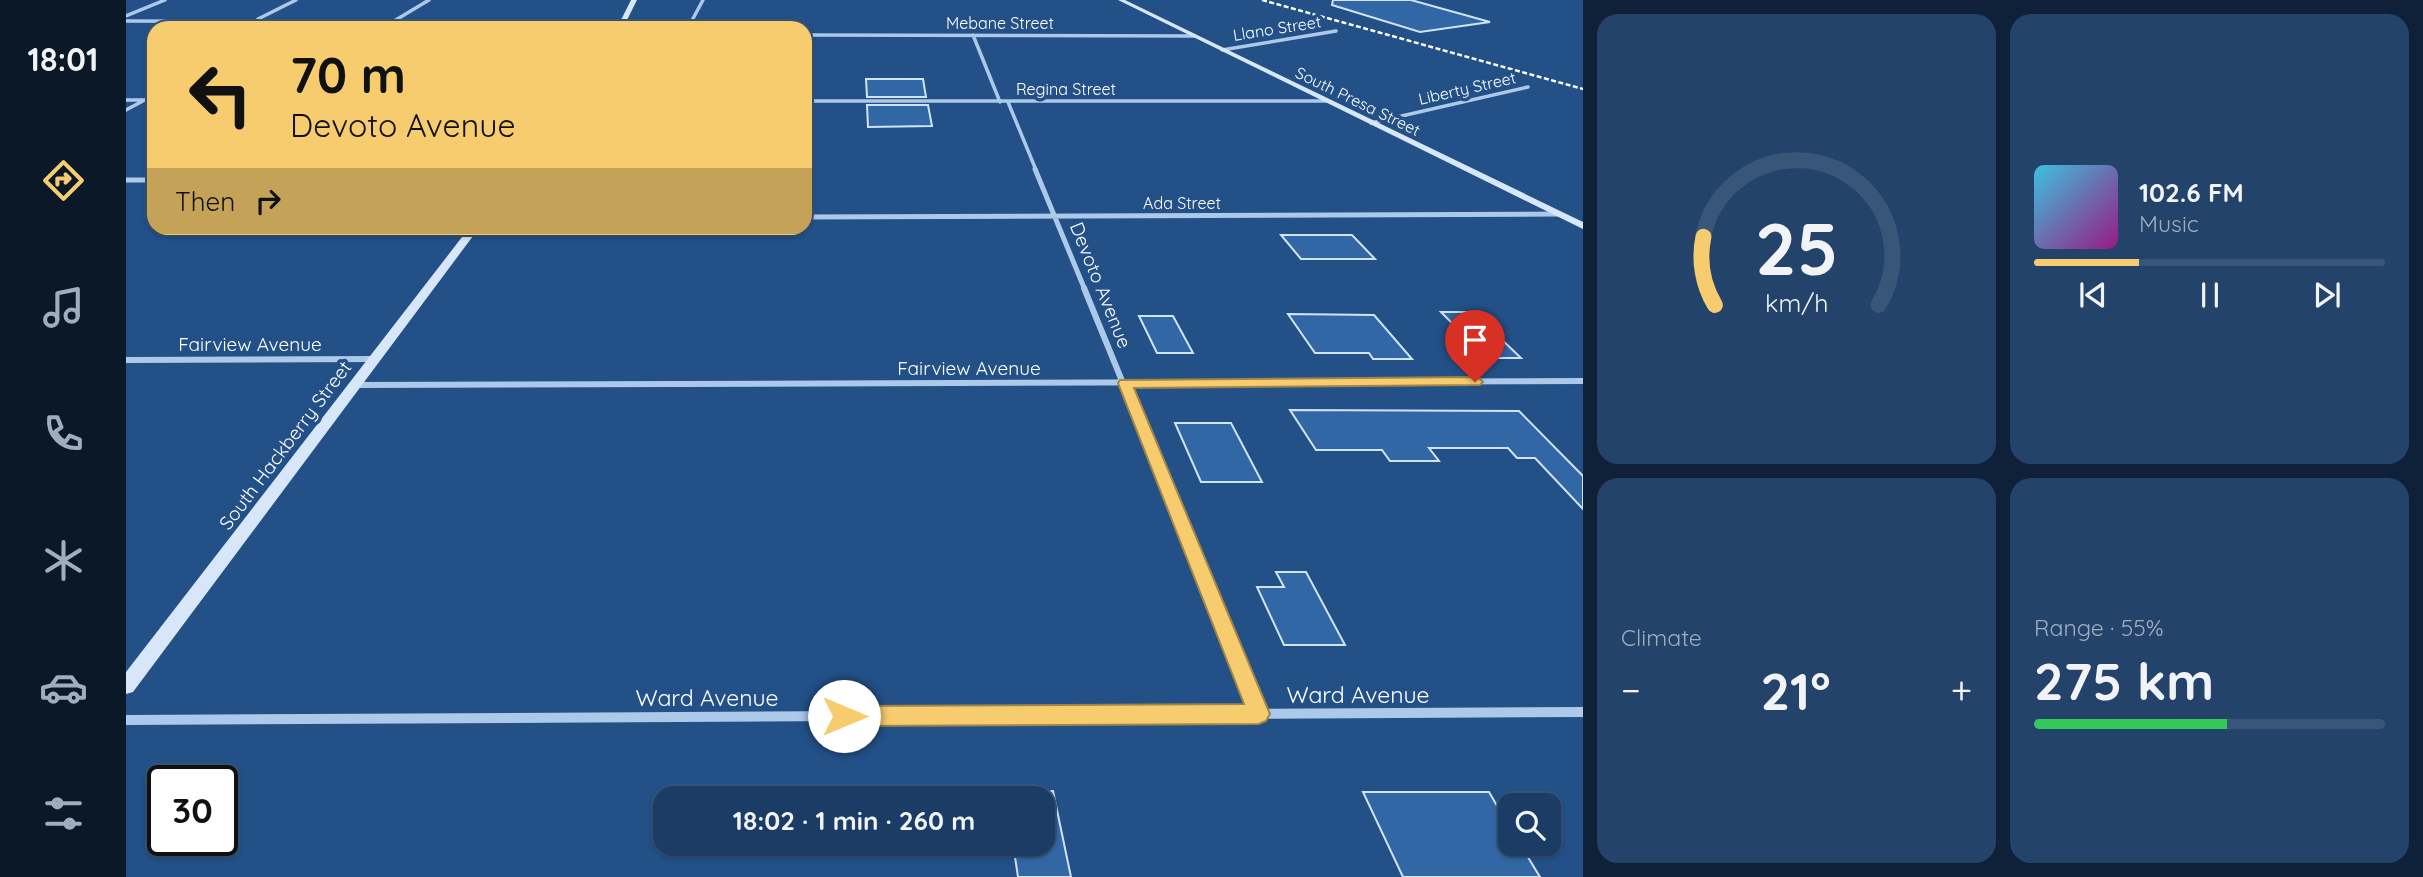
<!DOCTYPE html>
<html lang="en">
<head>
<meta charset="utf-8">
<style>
	:root { --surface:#1a3c65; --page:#23436b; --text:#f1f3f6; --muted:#9fadbf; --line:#385679; --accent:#f6cc6e }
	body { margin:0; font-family:Quicksand,sans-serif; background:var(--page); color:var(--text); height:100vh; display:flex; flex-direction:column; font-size:26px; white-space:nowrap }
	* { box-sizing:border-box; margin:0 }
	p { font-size:23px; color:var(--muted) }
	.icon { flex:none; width:38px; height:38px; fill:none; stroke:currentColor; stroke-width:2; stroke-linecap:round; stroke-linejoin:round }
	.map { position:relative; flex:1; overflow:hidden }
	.side { display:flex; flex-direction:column; gap:14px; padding:14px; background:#0e2138; width:840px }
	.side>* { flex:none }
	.guide { position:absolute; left:21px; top:21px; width:665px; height:214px; border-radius:21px; box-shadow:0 2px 5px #0004,0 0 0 2px var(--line); background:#f6cc6e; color:#111; overflow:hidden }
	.buttons { position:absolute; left:1372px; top:793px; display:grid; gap:14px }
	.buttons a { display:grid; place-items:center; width:63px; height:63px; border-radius:14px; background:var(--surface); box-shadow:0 2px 5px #0004,0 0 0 2px var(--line); font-size:35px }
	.speed { position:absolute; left:21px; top:765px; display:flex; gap:14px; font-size:35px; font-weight:700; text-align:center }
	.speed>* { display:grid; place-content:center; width:91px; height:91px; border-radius:50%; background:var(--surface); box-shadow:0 2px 5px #0004,0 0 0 2px var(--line); line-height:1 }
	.speed .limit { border:4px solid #111; border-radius:10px; background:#fff; color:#111 }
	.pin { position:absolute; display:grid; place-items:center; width:60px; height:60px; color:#fff; margin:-72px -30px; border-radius:50% 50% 50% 0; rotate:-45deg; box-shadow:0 0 7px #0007 }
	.pin .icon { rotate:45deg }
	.me { position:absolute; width:77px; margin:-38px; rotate:90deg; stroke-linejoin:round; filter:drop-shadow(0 0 5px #0008) }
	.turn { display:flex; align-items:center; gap:24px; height:147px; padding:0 28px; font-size:32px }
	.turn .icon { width:91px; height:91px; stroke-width:2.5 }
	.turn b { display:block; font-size:49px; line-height:60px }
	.then { display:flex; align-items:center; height:66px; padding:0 28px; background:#0003; gap:14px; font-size:26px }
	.big { font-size:52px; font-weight:700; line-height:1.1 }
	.side .tile { flex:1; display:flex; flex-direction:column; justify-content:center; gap:10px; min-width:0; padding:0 24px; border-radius:21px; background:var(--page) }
	.side .dial { align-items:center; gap:0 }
	.dial svg { height:182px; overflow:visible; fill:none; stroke:var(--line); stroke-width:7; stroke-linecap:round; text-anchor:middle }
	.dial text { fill:var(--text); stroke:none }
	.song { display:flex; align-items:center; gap:21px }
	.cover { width:84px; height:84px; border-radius:10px; background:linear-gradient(135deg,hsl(190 70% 55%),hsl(310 70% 35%)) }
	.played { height:7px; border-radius:4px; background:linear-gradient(90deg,var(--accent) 30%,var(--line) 30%) }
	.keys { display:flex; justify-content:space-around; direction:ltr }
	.heat { display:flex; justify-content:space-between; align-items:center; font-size:38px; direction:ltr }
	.charge { height:10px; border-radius:5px; background:linear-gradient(90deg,#34c759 55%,var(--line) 0) }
	.side .tiles { flex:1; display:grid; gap:14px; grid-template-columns:repeat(2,1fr) }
	.trip { position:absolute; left:527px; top:786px; width:402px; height:70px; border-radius:21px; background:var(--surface); box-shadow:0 2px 5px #0004,0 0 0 2px var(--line); font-weight:700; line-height:70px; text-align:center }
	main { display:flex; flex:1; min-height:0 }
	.dock { display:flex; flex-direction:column; width:126px; justify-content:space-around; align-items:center; background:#0a1828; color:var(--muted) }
	.dock .icon { width:49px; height:49px }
	.dock .current { color:var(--accent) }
	.dock b { font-size:32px; color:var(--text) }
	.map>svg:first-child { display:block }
</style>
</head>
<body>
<main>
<nav class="dock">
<b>18:01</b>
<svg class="icon current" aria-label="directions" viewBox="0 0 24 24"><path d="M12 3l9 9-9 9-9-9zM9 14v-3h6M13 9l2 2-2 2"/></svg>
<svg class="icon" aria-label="music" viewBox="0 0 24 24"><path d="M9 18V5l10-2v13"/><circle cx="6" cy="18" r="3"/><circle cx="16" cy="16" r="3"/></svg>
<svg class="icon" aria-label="phone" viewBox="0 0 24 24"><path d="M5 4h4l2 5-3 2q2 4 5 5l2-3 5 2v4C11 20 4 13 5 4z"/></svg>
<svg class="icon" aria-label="climate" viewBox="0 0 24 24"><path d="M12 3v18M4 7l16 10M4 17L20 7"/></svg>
<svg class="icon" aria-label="car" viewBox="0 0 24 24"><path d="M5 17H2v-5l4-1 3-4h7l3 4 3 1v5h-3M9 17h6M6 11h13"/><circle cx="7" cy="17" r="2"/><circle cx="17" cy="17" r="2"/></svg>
<svg class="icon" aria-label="filters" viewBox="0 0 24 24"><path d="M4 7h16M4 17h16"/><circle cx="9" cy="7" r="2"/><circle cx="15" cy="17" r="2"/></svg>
</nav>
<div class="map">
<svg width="1457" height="877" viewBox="0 0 1457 877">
	<rect width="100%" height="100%" fill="#225087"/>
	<path fill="#3167a4" stroke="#d0e3f7" stroke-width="2" d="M1207,0h78l79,22 -70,10 -88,-27z
		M740,79h57l3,18h-59z
		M741,105h61l4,21 -64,1z
		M1155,235h71l23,24h-74z
		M1315,312h32l48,46h-35z
		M1162,314l86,1 38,44h-39l-4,-6h-54z
		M1013,316h34l20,37h-36z
		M1164,410l229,1 64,65v33l-48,-51h-18l-9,-10h-79l10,13h-49l-8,-11h-66z
		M1049,423h56l31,59h-61z
		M1150,572h30l39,73h-61l-27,-58h27z
		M927,791l18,86h-53l-5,-33h30v-52z
		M1237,792h126l21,36v16h10l20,33h-137z"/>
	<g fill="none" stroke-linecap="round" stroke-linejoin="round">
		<path stroke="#acc9ea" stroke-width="3.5" d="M0,16l39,-16
			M132,19l38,-19
			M0,21l228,1 73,6
			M263,24l40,-24
			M562,28l15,-28
			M679,35l389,1
			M847,35l27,67
			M1096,50l114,-19
			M0,100h17
			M679,101h523
			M882,102l28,68
			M0,110l28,-15
			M1245,123l157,-36"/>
		<path stroke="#acc9ea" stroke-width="5" d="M909,169l50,121
			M0,180h28
			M679,217l754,-3"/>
		<path stroke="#acc9ea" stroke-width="6" d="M958,288l63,154
			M0,360l248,-1
			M229,385l1228,-4"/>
		<path stroke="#acc9ea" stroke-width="8" d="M1021,440l79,194"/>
		<path stroke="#acc9ea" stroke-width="10" d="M1100,633l33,81
			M0,720l1457,-8"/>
		<path fill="#d7e6f8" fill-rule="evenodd" d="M505,0h6l-14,28h-6z
			M992,0h7l458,222v7z
			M343,228h10l-346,464 -7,2v-22z"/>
		<path stroke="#fff" stroke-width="2.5" stroke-dasharray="5 2.5" stroke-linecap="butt" d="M1136,0l321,89"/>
	</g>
	<path fill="#f6cc6e" stroke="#a08548" stroke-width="2" d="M1349,377l5,2 3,3 -3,3 -346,3 136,326 -4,7 -7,3 -415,2 -8,-3 -3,-7 3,-7 8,-3 400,-2 -126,-321 2,-3z"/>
	<g text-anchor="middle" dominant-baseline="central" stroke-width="7" stroke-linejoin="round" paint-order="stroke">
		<g font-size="16" fill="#fff" stroke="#225087">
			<text x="874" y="23">Mebane Street</text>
			<text transform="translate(1151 28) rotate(-9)">Llano Street</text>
			<text transform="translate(1341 88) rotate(-13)">Liberty Street</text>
			<text x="940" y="89">Regina Street</text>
			<text transform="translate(1232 101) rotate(26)">South Presa Street</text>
			<text x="1056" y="203">Ada Street</text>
		</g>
		<g font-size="19" fill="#fff" stroke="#225087">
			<text transform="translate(975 285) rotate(68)">Devoto Avenue</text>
			<text x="124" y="344">Fairview Avenue</text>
			<text x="843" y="368">Fairview Avenue</text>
			<text transform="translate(159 445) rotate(-53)">South Hackberry Street</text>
		</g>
		<g font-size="23" fill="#fff" stroke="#225087">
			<text x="1232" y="694">Ward Avenue</text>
			<text x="581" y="697">Ward Avenue</text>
		</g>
	</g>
</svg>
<div class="buttons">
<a><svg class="icon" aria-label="search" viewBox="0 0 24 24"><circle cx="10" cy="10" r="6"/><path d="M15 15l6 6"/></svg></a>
</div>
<div class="speed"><div class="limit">30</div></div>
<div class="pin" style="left:1349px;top:382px;background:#d93025"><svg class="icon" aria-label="arrive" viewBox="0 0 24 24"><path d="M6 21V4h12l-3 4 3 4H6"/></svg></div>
<svg class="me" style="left:718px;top:716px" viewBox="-20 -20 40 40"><circle r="19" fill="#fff"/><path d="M0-13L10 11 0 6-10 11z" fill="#f6cc6e"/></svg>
<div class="trip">18:02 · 1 min · 260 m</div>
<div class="guide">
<div class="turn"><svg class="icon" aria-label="left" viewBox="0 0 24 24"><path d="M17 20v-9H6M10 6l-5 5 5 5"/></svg><div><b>70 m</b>Devoto Avenue</div></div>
<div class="then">Then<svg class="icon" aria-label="right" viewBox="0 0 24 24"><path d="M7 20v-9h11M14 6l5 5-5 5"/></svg></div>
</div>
</div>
<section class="side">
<div class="tiles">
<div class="tile dial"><svg viewBox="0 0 100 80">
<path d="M14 69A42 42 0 1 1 86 69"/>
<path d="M14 69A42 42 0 0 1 9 39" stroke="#f6cc6e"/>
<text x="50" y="56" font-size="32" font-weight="700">25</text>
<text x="50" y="72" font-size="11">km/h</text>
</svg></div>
<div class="tile">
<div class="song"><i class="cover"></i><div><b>102.6 FM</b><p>Music</p></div></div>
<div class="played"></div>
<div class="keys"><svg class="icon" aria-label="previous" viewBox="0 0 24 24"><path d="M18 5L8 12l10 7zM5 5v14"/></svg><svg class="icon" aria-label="pause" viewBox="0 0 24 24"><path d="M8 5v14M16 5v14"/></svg><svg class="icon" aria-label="next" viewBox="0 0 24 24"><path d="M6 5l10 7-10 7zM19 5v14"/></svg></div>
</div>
<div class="tile"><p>Climate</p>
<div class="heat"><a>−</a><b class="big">21°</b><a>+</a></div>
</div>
<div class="tile"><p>Range · 55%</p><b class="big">275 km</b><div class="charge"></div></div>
</div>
</section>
</main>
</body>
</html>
